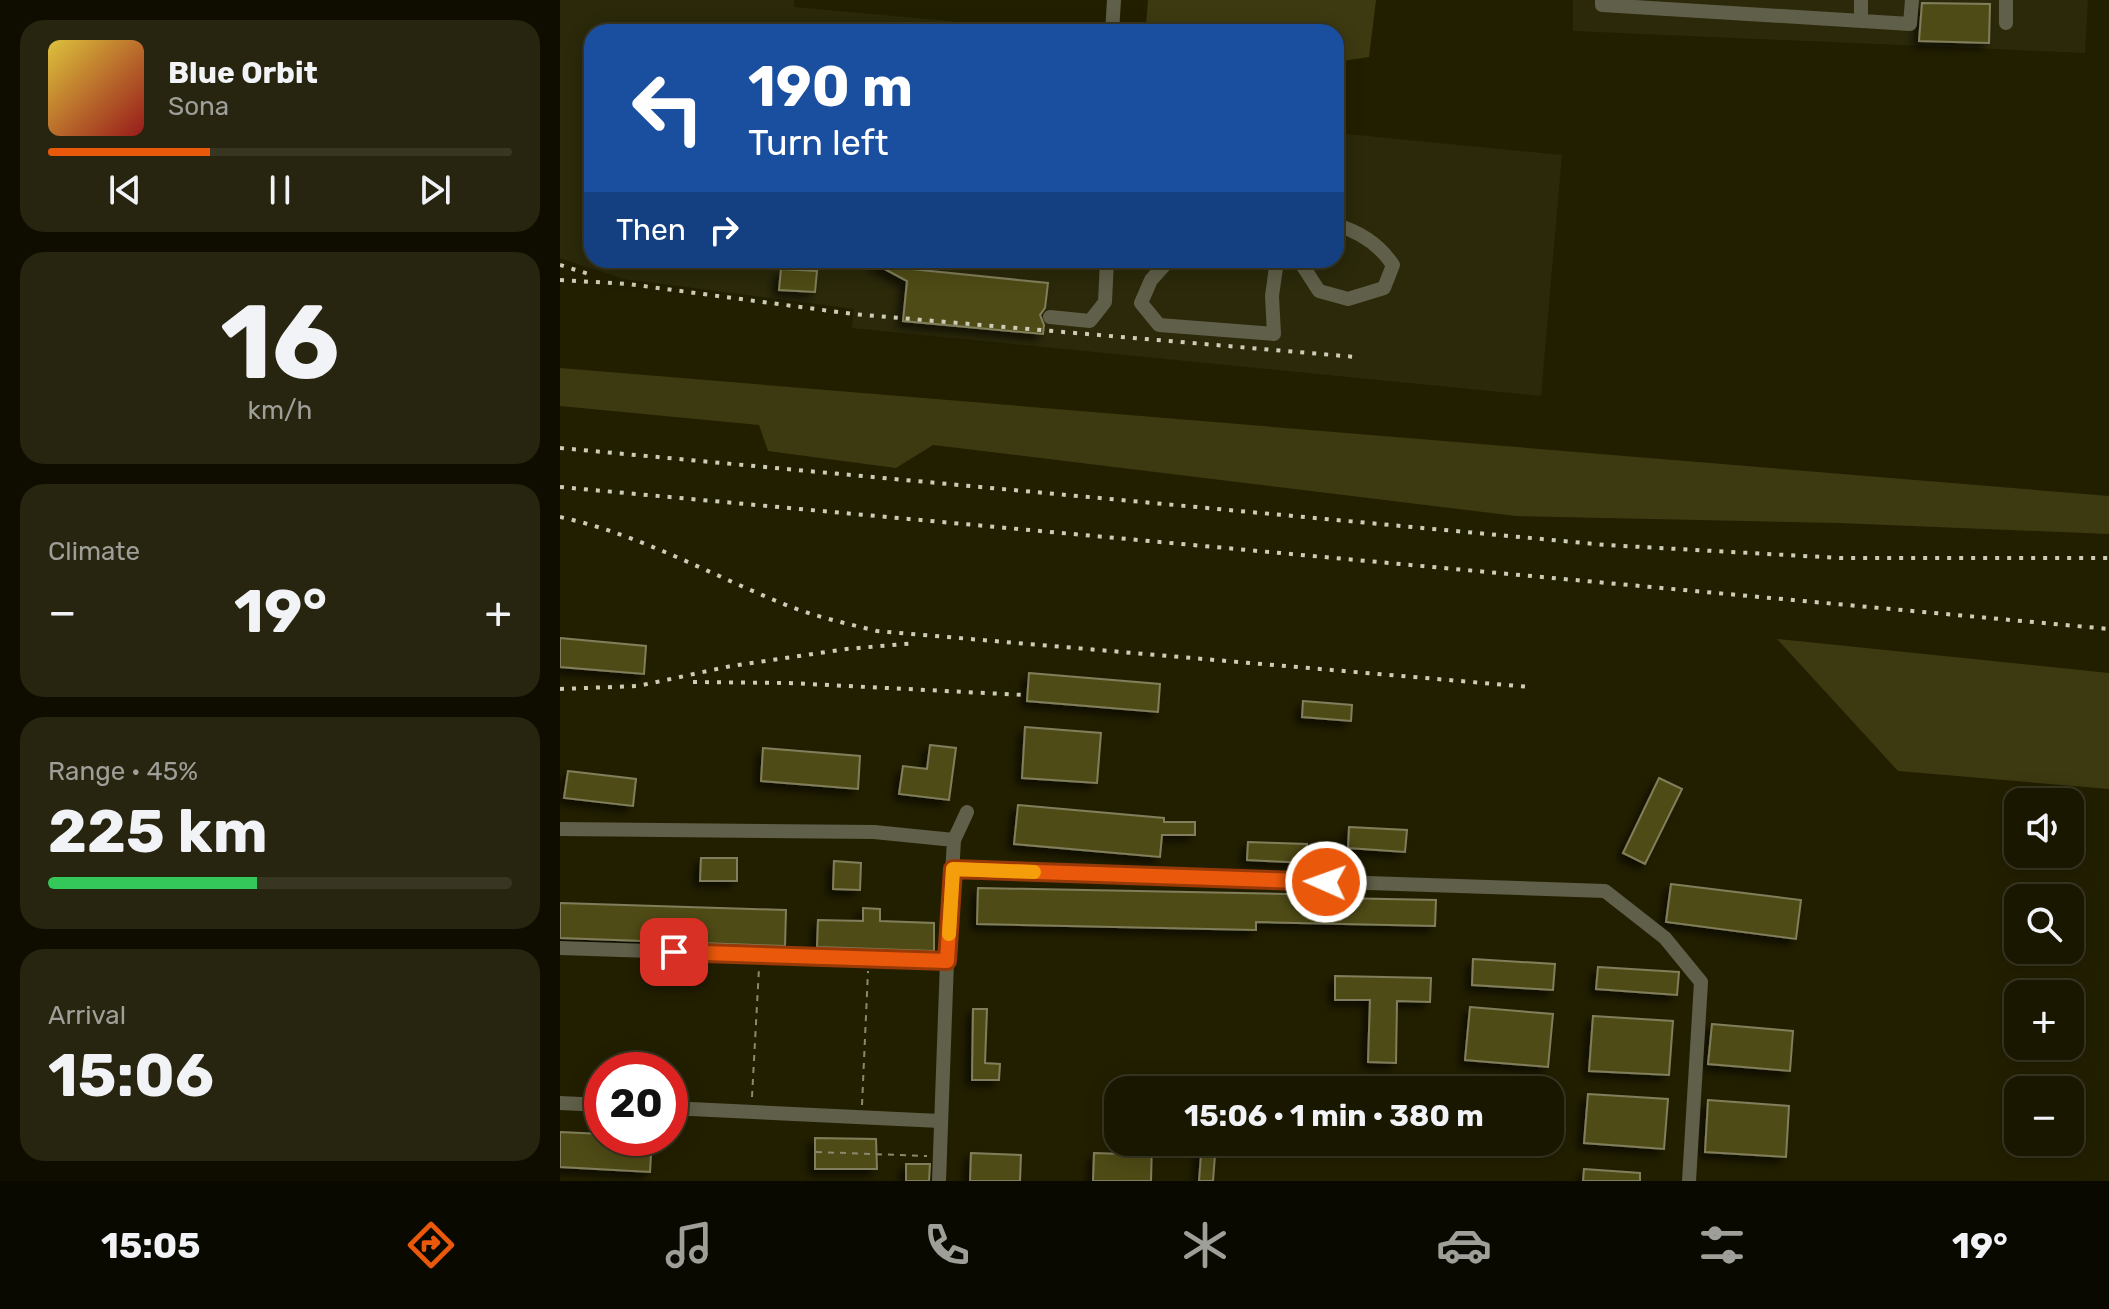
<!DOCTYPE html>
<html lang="en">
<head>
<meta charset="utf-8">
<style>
	:root { --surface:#1a1700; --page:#27240f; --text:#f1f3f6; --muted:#9f9f99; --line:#383622; --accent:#ea580c }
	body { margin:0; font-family:Rubik,sans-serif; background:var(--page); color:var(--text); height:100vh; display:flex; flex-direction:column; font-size:30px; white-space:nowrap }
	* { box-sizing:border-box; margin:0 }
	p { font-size:26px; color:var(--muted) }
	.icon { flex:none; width:44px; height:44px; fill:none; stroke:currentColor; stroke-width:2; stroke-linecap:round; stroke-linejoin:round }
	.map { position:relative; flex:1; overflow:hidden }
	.details { display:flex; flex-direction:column; gap:20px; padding:20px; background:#0e0d00; width:560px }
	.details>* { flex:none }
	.top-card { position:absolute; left:24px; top:24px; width:760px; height:244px; border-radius:24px; box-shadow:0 4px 20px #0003,0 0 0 2px var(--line); background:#1a4fa0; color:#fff; overflow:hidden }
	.tools { position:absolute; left:1444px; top:788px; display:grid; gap:16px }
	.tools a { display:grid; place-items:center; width:80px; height:80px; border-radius:16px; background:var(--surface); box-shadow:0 4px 20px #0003,0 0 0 2px var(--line); font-size:40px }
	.speed { position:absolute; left:24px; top:1052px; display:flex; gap:16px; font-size:40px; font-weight:700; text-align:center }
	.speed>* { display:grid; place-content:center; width:104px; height:104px; border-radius:50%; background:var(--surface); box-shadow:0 4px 20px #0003,0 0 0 2px var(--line); line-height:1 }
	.speed .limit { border:12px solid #d22; background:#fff; color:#111 }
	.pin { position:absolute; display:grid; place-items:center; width:68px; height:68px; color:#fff; margin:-34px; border-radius:16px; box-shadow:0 4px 12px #0006 }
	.me { position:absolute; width:88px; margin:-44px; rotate:272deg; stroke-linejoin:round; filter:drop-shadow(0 0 6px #0008) }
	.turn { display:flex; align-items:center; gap:28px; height:168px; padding:0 32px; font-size:36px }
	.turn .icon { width:104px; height:104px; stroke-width:2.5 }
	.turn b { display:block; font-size:56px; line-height:68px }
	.then { display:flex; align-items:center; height:76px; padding:0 32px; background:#0003; gap:16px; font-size:30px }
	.big { font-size:60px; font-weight:700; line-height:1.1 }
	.details .tile { flex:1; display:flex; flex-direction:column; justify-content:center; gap:12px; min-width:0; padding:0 28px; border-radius:24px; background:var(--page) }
	.details .dial { align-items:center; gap:0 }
	.dial b { font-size:104px; line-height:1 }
	.song { display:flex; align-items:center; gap:24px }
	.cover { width:96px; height:96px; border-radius:12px; background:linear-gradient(135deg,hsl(50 70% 55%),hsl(0 70% 35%)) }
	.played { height:8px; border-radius:4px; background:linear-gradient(90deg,var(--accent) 35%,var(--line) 35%) }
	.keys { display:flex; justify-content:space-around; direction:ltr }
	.heat { display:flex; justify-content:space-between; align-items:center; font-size:44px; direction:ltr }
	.charge { height:12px; border-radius:6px; background:linear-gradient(90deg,#34c759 45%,var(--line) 0) }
	.trip { position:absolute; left:544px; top:1076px; width:460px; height:80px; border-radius:24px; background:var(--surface); box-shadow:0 4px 20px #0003,0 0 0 2px var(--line); font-weight:700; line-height:80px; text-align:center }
	.tab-bar { display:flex; height:128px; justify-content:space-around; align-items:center; background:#0a0900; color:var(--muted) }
	.tab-bar .icon { width:56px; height:56px }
	.tab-bar .current { color:var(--accent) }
	.tab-bar b { font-size:36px; color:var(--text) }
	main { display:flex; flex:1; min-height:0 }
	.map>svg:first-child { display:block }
</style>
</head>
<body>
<main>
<section class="details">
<div class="tile">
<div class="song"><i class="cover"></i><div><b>Blue Orbit</b><p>Sona</p></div></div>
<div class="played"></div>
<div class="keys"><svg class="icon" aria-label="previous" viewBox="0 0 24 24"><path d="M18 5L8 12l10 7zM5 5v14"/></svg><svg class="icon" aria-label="pause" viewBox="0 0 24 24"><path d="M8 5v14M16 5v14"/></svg><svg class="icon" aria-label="next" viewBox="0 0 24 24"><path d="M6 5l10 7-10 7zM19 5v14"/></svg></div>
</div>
<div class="tile dial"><b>16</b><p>km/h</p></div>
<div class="tile"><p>Climate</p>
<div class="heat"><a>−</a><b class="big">19°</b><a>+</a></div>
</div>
<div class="tile"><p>Range · 45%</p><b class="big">225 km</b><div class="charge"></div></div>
<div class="tile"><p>Arrival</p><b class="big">15:06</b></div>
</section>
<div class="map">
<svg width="1549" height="1181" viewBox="0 0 1549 1181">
	<defs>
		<filter id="shadow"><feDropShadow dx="-5.5" dy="5.5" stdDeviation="4" flood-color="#0009"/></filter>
	</defs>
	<rect width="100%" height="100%" fill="#221f00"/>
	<path fill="#2b290a" d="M0,0h234v7l277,25h-479v228h744v-127l226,22 -21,241 -689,-68 2,-19 -230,-30 -56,-18 -8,-3z
		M1013,0h515l-3,53 -512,-22z"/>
	<path fill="#3d3a11" d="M588,0h228l-7,57 -33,5v-30h-175l-15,-7z
		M0,368l1549,128v38l-270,-11 -323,-7 -583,-71 -37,23 -128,-17 -9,-26 -199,-19z
		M1217,639l332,34v116l-211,-18z"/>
	<path fill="#504c12" stroke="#807e5c" stroke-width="2" filter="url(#shadow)" d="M1362,3l68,1 -1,39 -70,-2z
		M308,260h23l20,9 137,14 -3,25 -5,7 4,10 -1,9 -140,-13 4,-40z
		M221,269l36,2 -2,21 -36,-2z
		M0,638l86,8 -2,28 -84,-7z
		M469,673l131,11 -2,28 -131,-11z
		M743,701l49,4 -1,16 -49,-4z
		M465,727l76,6 -4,50 -75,-5z
		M370,745l26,3 -7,52 -50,-6 4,-28 24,3z
		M203,748l97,8 -2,33 -97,-8z
		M8,771l68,8 -3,27 -69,-8z
		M1099,778l23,11 -37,75 -22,-11z
		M458,805l146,13v4h31v13h-33l-2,22 -146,-13z
		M789,827l58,3 -2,22 -57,-4z
		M688,842l59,2 -1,19 -59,-3z
		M141,858h36v23h-37z
		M274,861l27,2 -1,27 -27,-1z
		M1111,884l130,16 -5,39 -130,-17z
		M418,888l358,7v3l100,2 -1,26 -179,-4v8l-279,-6z
		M0,903l226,7 -1,36 -225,-8z
		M303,908l17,1v12l54,2v28l-117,-4 1,-27 45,1z
		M913,959l82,5 -2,26 -81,-5z
		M1038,967l81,5 -2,23 -81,-6z
		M775,976l96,2 -1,24 -33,-1 -1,62 -28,-1 2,-62h-35z
		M910,1007l83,7 -5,53 -83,-7z
		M413,1009h14l-2,54 15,1 -1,16h-27z
		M1033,1016l80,5 -4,54 -80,-4z
		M1152,1024l81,7 -3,40 -82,-7z
		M1028,1094l80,5 -4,50 -80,-6z
		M1148,1100l81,6 -3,51 -81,-5z
		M0,1132l42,2v4h50l-2,34 -90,-5z
		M255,1138l61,1 1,30h-62z
		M565,1142h27l-1,39h-58l1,-28 31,1z
		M642,1142h14l-3,39h-14z
		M411,1153l50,2 -1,26h-50z
		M346,1164h24l-1,17h-23z
		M1024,1169l56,4v8h-57z"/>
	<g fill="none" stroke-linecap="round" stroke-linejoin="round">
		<path stroke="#8a886f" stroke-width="2" stroke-dasharray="6 6" stroke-linecap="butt" d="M192,1097l7,-129
			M302,1105l6,-134
			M256,1152l111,4"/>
		<path stroke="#605f49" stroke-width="14" d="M1042,0v5l308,19 2,-24
			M1301,21v-21
			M1446,23v-23
			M552,32l2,-32
			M609,260l-18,20 -10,23 18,22 115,9 -2,-38 5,-36
			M739,260l20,31 29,8 36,-11 9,-23c-14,-21 -32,-33 -57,-40
			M490,317l40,4 15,-19 2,-42
			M0,829l314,3 80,8
			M393,869l652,22 60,47 36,44 -12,199
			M0,948l387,13
			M0,1103l42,2
			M110,1108l270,13
			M379,1181l8,-220 7,-121 13,-28"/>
		<path stroke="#ccccb7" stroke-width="4" stroke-dasharray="4 8" stroke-linecap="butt" d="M0,265l29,9
			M0,280l68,4 225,30 503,43
			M0,448l1046,97 234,13h269
			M0,487l1549,142
			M0,517c83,18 156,61 234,91 27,10 55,16 83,23l653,56
			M133,682l96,1 235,12
			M0,689l78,-3 93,-20 116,-17 69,-6"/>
	</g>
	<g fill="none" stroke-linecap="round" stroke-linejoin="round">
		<g stroke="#983908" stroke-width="20">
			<path id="route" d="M114,952l273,9 6,-92 373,13"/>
		</g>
		<use href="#route" stroke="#ea580c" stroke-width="14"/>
		<path stroke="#f59e0b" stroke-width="14" d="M389,934l4,-65 81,3"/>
	</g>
</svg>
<div class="tools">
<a><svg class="icon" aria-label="sound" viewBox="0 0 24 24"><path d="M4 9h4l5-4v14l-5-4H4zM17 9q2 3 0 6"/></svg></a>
<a><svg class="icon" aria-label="search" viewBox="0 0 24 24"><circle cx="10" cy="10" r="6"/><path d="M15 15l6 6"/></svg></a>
<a>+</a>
<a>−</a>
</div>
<div class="speed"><div class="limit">20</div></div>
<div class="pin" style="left:114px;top:952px;background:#d93025"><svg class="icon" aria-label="arrive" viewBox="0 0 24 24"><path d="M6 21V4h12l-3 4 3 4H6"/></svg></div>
<svg class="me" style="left:766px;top:882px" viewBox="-20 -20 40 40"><circle r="17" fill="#ea580c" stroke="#fff" stroke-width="3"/><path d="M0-11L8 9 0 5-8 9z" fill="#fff"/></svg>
<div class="trip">15:06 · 1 min · 380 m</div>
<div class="top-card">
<div class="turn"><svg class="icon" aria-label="left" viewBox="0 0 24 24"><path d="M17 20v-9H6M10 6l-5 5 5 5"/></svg><div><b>190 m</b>Turn left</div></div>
<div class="then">Then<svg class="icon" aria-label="right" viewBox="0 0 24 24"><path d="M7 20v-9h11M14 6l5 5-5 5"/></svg></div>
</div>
</div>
</main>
<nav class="tab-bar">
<b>15:05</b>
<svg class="icon current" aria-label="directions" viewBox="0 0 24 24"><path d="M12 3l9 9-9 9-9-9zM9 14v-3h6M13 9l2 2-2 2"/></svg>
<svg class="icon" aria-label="music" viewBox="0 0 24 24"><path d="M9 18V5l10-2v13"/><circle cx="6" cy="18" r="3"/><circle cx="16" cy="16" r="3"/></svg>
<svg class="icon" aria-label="phone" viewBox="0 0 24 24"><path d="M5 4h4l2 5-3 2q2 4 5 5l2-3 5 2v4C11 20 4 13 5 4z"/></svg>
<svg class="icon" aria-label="climate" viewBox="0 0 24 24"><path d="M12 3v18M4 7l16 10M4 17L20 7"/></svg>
<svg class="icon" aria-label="car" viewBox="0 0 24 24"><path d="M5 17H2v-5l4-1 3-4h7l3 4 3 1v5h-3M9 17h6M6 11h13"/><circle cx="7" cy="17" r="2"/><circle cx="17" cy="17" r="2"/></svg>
<svg class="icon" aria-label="filters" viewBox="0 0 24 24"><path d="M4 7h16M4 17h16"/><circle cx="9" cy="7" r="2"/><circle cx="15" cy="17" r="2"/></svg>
<b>19°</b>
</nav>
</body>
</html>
